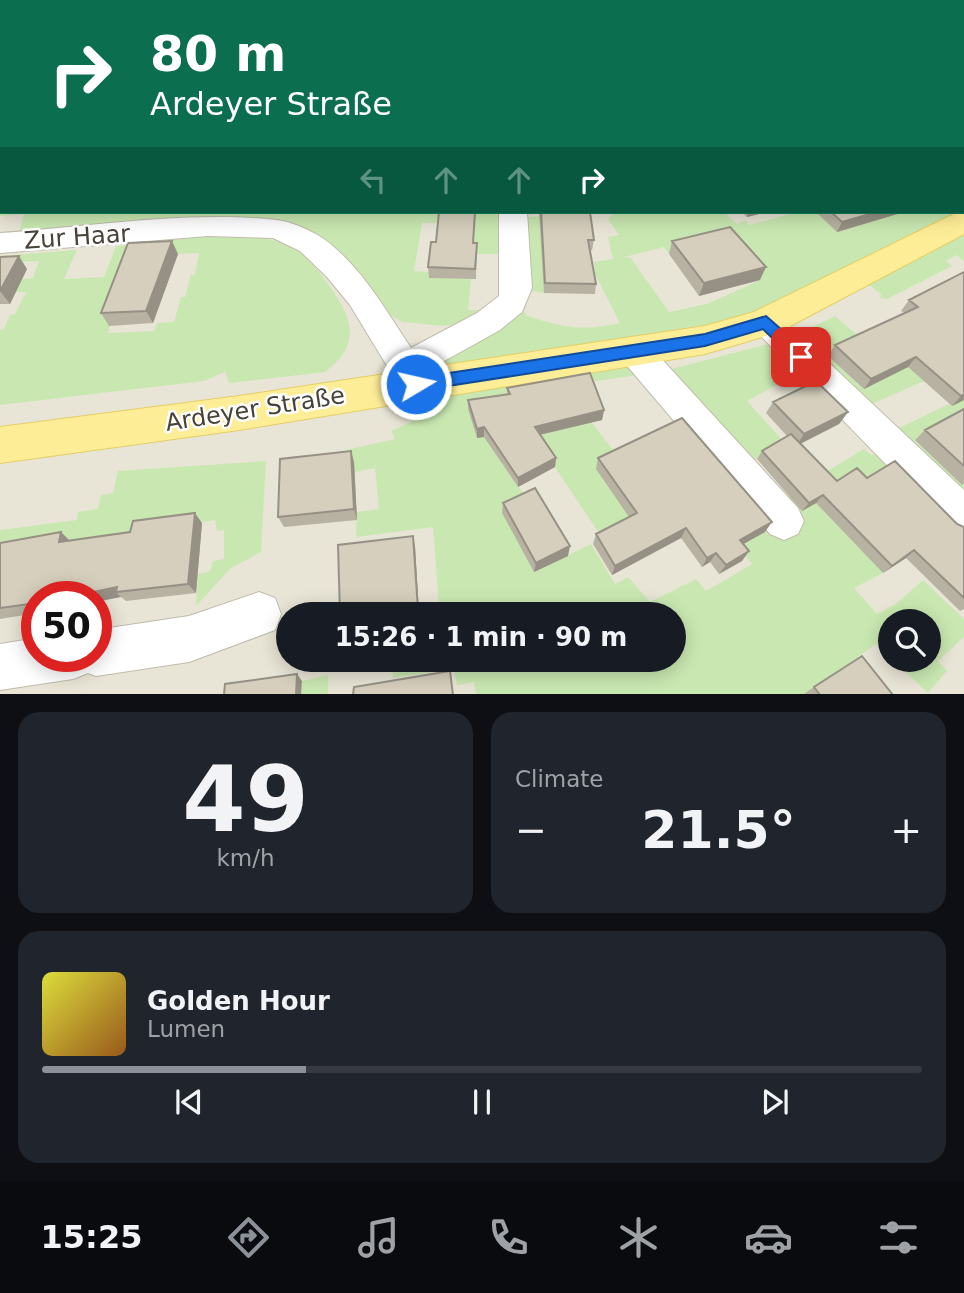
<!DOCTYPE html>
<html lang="en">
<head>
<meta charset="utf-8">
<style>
	:root { --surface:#171b24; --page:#20242c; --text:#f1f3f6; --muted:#9ea1a6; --line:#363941; --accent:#8c9099 }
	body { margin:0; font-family:"DejaVu Sans",sans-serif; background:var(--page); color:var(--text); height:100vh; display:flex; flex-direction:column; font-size:26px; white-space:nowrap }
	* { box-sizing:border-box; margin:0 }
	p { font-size:23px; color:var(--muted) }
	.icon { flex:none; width:38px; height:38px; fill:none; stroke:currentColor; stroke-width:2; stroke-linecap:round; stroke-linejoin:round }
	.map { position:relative; height:694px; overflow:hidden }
	.sheet { display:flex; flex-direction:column; gap:18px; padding:18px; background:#0d0f14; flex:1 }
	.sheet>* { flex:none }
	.guide { position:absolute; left:0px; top:0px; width:964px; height:214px; box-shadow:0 4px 18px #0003; background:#0b6e4f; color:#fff; overflow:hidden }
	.controls { position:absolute; left:878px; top:609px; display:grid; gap:14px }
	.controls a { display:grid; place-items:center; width:63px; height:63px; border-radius:50%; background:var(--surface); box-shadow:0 4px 18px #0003; font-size:35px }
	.speed { position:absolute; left:21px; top:581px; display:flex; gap:14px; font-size:35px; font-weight:700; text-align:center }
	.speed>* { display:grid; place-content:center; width:91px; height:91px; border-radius:50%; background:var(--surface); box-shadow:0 4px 18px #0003; line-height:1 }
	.speed .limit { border:10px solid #d22; background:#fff; color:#111 }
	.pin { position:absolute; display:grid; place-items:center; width:60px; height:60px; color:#fff; margin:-30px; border-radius:14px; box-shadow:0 4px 10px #0006 }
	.me { position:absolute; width:77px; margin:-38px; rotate:81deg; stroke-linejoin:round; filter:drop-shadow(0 0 5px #0008) }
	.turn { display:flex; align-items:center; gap:24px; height:147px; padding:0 35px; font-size:32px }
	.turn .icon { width:91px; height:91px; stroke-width:2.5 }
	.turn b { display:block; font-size:49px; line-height:60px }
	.lanes { display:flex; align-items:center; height:66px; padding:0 35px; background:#0003; justify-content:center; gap:35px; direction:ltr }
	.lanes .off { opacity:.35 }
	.big { font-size:52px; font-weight:800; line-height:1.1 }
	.sheet .tile { flex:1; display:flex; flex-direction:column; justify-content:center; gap:10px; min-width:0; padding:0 24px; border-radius:21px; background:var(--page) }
	.sheet .dial { align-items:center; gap:0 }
	.dial b { font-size:91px; line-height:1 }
	.song { display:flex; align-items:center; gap:21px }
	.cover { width:84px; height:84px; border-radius:10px; background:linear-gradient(135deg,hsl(60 70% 55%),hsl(30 70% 35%)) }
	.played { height:7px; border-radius:4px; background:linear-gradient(90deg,var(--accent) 30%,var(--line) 30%) }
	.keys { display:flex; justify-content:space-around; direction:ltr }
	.heat { display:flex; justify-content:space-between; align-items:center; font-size:38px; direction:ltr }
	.sheet .tiles { flex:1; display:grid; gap:18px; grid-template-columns:1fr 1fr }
	.tile:last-child { grid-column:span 2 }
	.trip { position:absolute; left:276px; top:602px; width:410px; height:70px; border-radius:35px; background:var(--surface); box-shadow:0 4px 18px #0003; font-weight:800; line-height:70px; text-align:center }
	.dock { display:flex; height:112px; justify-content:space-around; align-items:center; background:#090b0e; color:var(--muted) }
	.dock .icon { width:49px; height:49px }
	.dock .current { color:var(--accent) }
	.dock b { font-size:32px; color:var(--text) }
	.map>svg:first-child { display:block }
</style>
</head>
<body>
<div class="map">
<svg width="964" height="695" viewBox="0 0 964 695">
	<rect width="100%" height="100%" fill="#f4f2e8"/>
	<path fill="#e8e5d6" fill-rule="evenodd" d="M237,0h727v251l-7,4 7,6v433h-964v-478l25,-3 -9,28 239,-14 21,-15h686v-210zM37,597h59v59h-59zM289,614h385v46h-385zM891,621h38v39h-38z"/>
	<path fill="#c9e8b1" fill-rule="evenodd" d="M2,125v87h497l1,42h-27l1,-31h-52l-8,48 15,1 1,6 41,1 -3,31h14l-22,14 -16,2 -41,-4 -13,-7 -49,-62 -33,-23 -53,-3 -239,15 8,-28 -24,2z
		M964,166v95l-8,-6 -10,6 6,5 -65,33 -7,-1 1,-4 -22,-17 -196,72 -17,25 -57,8 3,41 27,35 98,-1 -114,82 -63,-94 -38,19 27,38 5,70 57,-28 24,40 13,-7 22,25 46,-23 10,12 46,-27 -14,-17 36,-20 27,2 -1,-10 -18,-21 82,-49 7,6 9,-5 47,43 -44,80 -29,15 23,26 19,-10 27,-24 41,39v18l-26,24 9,10 -19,22 -35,-33h36v-39h-38v37l-15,-14 -71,50 -329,1 -2,-13 -17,3 -3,-16 -61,9 -1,-18h282v-46h-242l7,-8 -6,-79 -77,10 1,-25 22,-3 -4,-41 -20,4 -45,-14 85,-19 -4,-8 46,-21 -3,-28 -12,-24 94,-64 10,21c35,13 57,16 94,8l-25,-49 -1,-12 19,-3 -5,-22 11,-2 -11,-16 6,-7h110l13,12 8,-4 4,5 49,-13h164zM725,239l35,41 -53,24 -38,8 -39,-55 -9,1 43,-11 5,7z
		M587,214l-46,20 3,59 -17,-3 -2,-73z
		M221,235c24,1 53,1 74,14 14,9 23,22 33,35 24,33 35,59 -3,88l-96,11 -4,-11 -21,9 -204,24v-75l4,-1 6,-14 5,-1 11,-22h-10l6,-13 11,-1 6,-17 -17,1 -22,8v-14l77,-6 -13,29 40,-2 12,-31zM199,253l-4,22 -4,-1 -6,23h-4l-7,25 -17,1 -3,8 -46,2 26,-77z
		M835,316l28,24 66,17 -5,24 -61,27 -73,-70z
		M773,343l28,28 -54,30 38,42 -35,20 -83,-93z
		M964,397v106l-74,-71z
		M266,461l-5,91 -30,16 -35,38 2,-32 12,-3 3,-10 11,-2v-29l-7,1 -2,-11 -144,22 -71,1v-13l77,-10 1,-8 20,-3 3,-14 12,-2 5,-22z
		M328,675v19h-27l1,-13z"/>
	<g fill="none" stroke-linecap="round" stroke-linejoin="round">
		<g stroke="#c0bbab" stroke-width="2">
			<path id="minor" d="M270,0h30l-2,2z
				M499,212h28l5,76 -10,24 -22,18 -63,35 -9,29 -12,4 -12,-4 -54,-89 -23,-28 -27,-26 -27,-13 -65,-2 -208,17v-20c86,-6 192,-23 276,-13 14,1 33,10 45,17 39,27 64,72 90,111l66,-35 22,-17z
				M766,310l11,4 187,176v46l-14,-6 -195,-200 -5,-8 5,-8z
				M635,339l12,4 151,165 6,13 -6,13 -14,6 -14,-6 -147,-173 -5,-9 5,-9z
				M259,592l16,6 6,16 -6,16 -86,32 -93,14 -8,-3 -15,6 -73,11v-46l37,-6v18h59v-26l93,-14z"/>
		</g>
		<g stroke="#e4ce66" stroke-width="2">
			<path id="major" d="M964,209v25l-185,98 -74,22 -466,76 -239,33v-36l239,-31 466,-70 49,-14z"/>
		</g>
		<use href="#minor" fill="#fff" fill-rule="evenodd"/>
		<use href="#major" fill="#feed97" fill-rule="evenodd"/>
	</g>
	<path fill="#b8b2a3" d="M287,0h237l-4,2h-233z
		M560,0h404v114h-2v-112h-398z
		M539,212h51l4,28 -2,10h-2l6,34 -1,10 -51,-1z
		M742,212h25l-20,5z
		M816,212h88l-67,20z
		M672,241l88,39 -61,16 -30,-42z
		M436,242l41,1 -1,36 -47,-1 -1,-11z
		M178,254l-25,69 -44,3 -8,-13z
		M0,257l27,12 -17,35h-10z
		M964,272v128l-12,6 -44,-39 -44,22 -36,-33 7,-11 70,-32 -4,-2 8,-11z
		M507,388l97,22 -2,10 -62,15 16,23 -1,9 -37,20 -34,-50 -7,1 -9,-29v-9l39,-5z
		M773,402l75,10 -9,12 -39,20 37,37 30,-3 97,49v82l-4,2 -54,-53 -23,15 -67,-70 -14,8 -45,-52 5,-8 25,-15 -21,-23z
		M964,409v74l-2,2 -47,-45 10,-10z
		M598,458l167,74 -22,12 6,7 -7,10 -23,13 -9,-12 -8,5 -21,-29 -69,37 -19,-31 3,-10 33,-17 -33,-48z
		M354,462l3,58 -73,7 -6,-10z
		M503,503l65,53 -34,16 -32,-59z
		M202,523l-6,70 -70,8 -5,-4h-84v16l-37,6v-76l61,-11 9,9z
		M415,546l4,68h-79z
		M814,687l79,8h-88l-1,-1z"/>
	<path fill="#969184" d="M506,0h18l-4,2h-18z
		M0,101h2v24l-2,1z
		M749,212h18l-20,5z
		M877,212h27l-67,20 5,-10z
		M172,241l6,13 -25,69 -7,-12z
		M19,256l8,13 -17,35 -10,-13z
		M766,267l-6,13 -61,16 5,-13z
		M916,357l-8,10 -44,22 7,-10z
		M964,394v6l-12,6 9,-10z
		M604,410l-2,10 -68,16 1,-9z
		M848,412l-9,12 -43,22 8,-12z
		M484,427v10l-7,1v-9z
		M351,451l3,11 3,58 -3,-11z
		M556,458l-1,9 -37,20v-9z
		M823,495l-7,8 -14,8 7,-8z
		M195,513l7,10 -6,70 -8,-9z
		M772,522l-7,10 -32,18 7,-10z
		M686,528l-5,10 -69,37 3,-9z
		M61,532l10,10h-12z
		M413,536l2,10 4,68 -1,-4z
		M570,546l-2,10 -34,16 2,-9z
		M914,550l-8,8 -23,15 9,-7z
		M749,551l-7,10 -23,13 7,-9z
		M716,553l-6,9 -8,5 5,-9z
		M117,587l-1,5 5,5 -25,5v-5h-27z
		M297,674l5,7 -1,14h-5z"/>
	<path fill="#d6cfbd" stroke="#969184" stroke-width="2" d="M297,0h209l-4,2h-200z
		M576,0h388v102h-2v-100h-383z
		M2,67v34h-2v-33z
		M964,120v29l-2,1v-29z
		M439,212h36l-2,31h4l-2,26 -47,-2 3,-25h5z
		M541,212h49l4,28h-6l8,44 -51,-1z
		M831,212h46l-35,10z
		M730,227l36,40 -62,16 -32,-42z
		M172,241l-26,70 -45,2 27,-70z
		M19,256l-19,35v1v-35z
		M964,272v122l-3,2 -45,-39 -45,22 -36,-34 83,-38 -9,-7z
		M590,373l14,37 -69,17 21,31 -38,20 -34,-51 -7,2 -9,-29 42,-6 -3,-6z
		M816,381l32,31 -44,22 -31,-32z
		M964,409v57l-39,-36z
		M682,418l90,104 -32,18 9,11 -23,14 -10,-12 -9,5 -21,-30 -71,38 -19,-32 41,-21 -39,-55z
		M791,434l46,47 20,-13 10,10 28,-17 62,63 7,3v71l-50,-48 -22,16 -69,-71 -14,8 -47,-52z
		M351,451l3,58 -76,8 2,-58z
		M535,488l35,58 -34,17 -33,-60z
		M195,513l-7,71 -72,8 1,-5 -48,10h-32v6l-37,5v-65l61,-11 -2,10 71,-10 3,-11z
		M413,536l5,74 -30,4h-48l-2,-69z
		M862,656l31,39h-73l-6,-8z
		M450,671l3,24h-100l1,-8z
		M297,674l-1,21h-72l1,-11z"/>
	<path fill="#1a73e8" stroke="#114b97" stroke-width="2" d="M766,316l41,36v9h-11l-33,-32 -58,17 -289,45 -8,-7 8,-6 289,-44z"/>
	<g text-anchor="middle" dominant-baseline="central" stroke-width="5" stroke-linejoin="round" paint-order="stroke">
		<g font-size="24" fill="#484337" stroke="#fff">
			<text transform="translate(77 237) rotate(-4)">Zur Haar</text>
			<text transform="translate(255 409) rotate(-9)">Ardeyer Straße</text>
		</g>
	</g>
</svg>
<div class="controls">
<a><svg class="icon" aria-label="search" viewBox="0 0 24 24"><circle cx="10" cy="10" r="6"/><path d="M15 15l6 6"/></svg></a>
</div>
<div class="speed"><div class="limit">50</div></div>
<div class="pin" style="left:801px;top:357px;background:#d93025"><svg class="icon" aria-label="arrive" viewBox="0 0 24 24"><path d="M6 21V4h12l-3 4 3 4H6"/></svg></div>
<svg class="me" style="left:416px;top:384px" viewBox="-20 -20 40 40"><circle r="17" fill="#1a73e8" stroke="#fff" stroke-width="3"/><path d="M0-11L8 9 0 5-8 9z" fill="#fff"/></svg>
<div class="trip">15:26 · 1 min · 90 m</div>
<div class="guide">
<div class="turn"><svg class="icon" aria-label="right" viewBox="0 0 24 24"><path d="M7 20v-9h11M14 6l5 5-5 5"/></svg><div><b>80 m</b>Ardeyer Straße</div></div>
<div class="lanes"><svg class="icon off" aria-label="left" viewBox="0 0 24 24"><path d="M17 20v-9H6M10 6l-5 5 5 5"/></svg><svg class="icon off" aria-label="ahead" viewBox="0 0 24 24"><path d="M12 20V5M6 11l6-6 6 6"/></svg><svg class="icon off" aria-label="ahead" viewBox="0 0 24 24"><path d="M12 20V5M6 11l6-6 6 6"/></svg><svg class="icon" aria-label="right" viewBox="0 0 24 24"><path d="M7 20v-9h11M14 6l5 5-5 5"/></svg></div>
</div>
</div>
<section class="sheet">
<div class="tiles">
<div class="tile dial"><b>49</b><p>km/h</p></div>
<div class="tile"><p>Climate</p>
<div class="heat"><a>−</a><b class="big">21.5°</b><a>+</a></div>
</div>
<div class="tile">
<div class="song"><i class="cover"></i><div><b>Golden Hour</b><p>Lumen</p></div></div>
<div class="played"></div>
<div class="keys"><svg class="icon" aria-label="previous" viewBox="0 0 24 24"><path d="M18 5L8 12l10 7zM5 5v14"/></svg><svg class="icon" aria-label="pause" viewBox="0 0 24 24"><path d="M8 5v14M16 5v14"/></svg><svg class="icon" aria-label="next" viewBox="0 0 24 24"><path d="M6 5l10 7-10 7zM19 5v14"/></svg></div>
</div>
</div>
</section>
<nav class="dock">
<b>15:25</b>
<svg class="icon current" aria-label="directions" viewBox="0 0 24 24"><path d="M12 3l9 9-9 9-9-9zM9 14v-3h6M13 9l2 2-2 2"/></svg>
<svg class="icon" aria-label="music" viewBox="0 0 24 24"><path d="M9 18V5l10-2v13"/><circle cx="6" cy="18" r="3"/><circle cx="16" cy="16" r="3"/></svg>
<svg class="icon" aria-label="phone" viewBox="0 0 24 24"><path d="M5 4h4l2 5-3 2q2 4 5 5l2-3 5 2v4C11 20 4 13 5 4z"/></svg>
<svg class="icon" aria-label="climate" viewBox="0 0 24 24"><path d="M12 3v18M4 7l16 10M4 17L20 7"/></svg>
<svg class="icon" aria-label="car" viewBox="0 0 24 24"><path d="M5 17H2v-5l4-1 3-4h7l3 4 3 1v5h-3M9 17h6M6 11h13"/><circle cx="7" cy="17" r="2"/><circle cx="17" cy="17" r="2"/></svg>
<svg class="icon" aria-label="filters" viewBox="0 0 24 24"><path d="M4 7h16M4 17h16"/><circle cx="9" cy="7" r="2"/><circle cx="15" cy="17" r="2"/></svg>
</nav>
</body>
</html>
